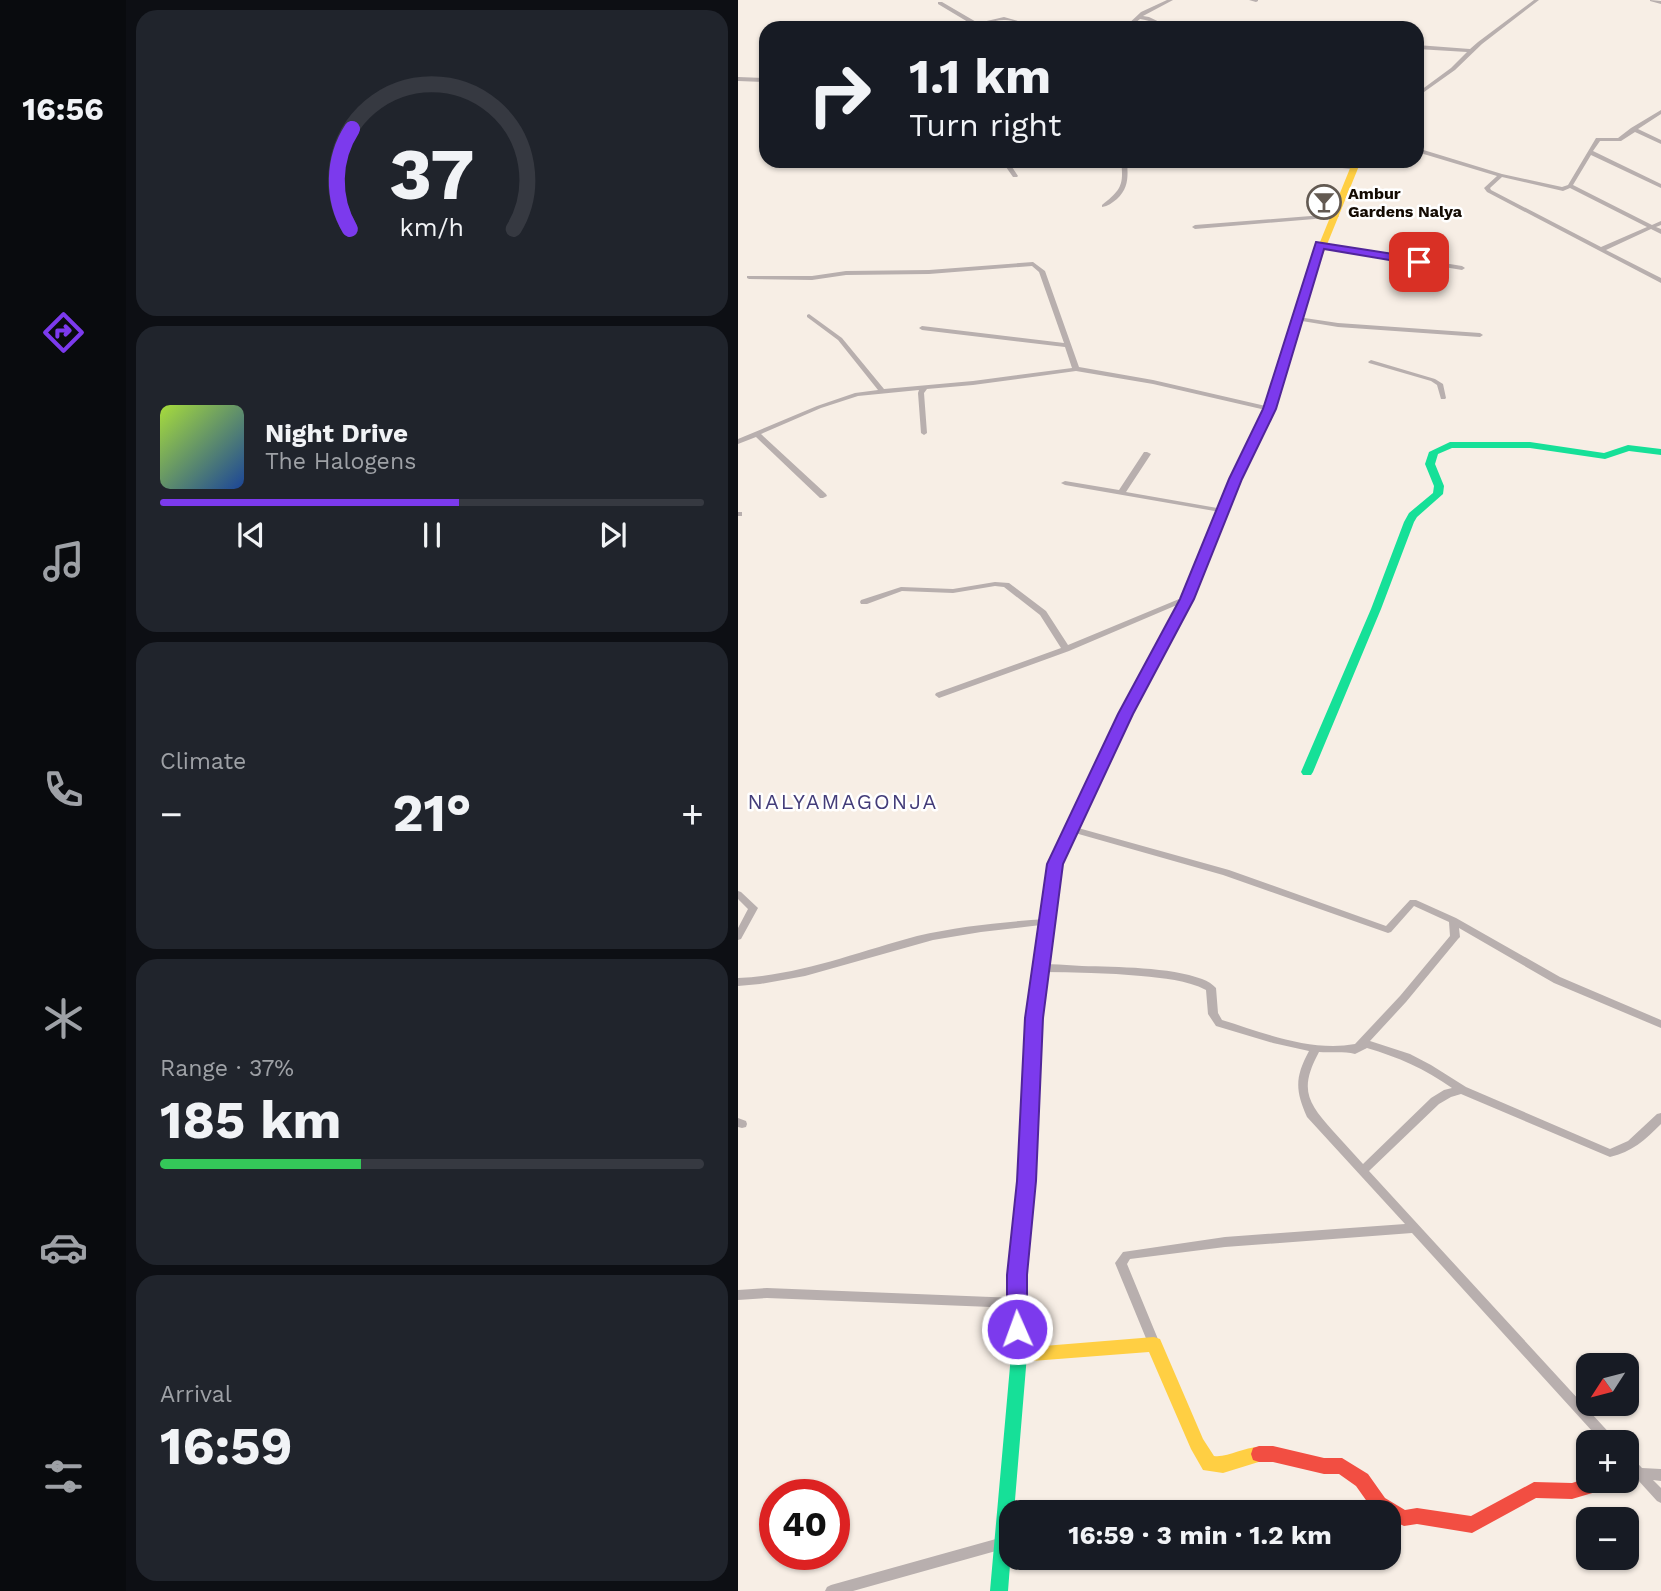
<!DOCTYPE html>
<html lang="en">
<head>
<meta charset="utf-8">
<style>
	:root { --surface:#171b24; --page:#20242c; --text:#f1f3f6; --muted:#9ea1a6; --line:#363941; --accent:#7c3aed }
	body { margin:0; font-family:"Work Sans",sans-serif; background:var(--page); color:var(--text); height:100vh; display:flex; flex-direction:column; font-size:26px; white-space:nowrap }
	* { box-sizing:border-box; margin:0 }
	p { font-size:23px; color:var(--muted) }
	.icon { flex:none; width:38px; height:38px; fill:none; stroke:currentColor; stroke-width:2; stroke-linecap:round; stroke-linejoin:round }
	.map { position:relative; flex:1; overflow:hidden }
	.side { display:flex; flex-direction:column; gap:10px; padding:10px; background:#0d0f14; width:612px }
	.side>* { flex:none }
	.hud { position:absolute; left:21px; top:21px; width:665px; height:147px; border-radius:21px; box-shadow:0 2px 5px #0004; background:#171b24; color:var(--text); overflow:hidden }
	.needle { width:46px; rotate:234deg }
	.fabs { position:absolute; left:838px; top:1353px; display:grid; gap:14px }
	.fabs a { display:grid; place-items:center; width:63px; height:63px; border-radius:14px; background:var(--surface); box-shadow:0 2px 5px #0004; font-size:35px }
	.speed { position:absolute; left:21px; top:1479px; display:flex; gap:14px; font-size:35px; font-weight:700; text-align:center }
	.speed>* { display:grid; place-content:center; width:91px; height:91px; border-radius:50%; background:var(--surface); box-shadow:0 2px 5px #0004; line-height:1 }
	.speed .limit { border:10px solid #d22; background:#fff; color:#111 }
	.pin { position:absolute; display:grid; place-items:center; width:60px; height:60px; color:#fff; margin:-30px; border-radius:14px; box-shadow:0 4px 10px #0006 }
	.me { position:absolute; width:77px; margin:-38px; rotate:358deg; stroke-linejoin:round; filter:drop-shadow(0 0 5px #0008) }
	.turn { display:flex; align-items:center; gap:24px; height:147px; padding:0 35px; font-size:32px }
	.turn .icon { width:91px; height:91px; stroke-width:2.5 }
	.turn b { display:block; font-size:49px; line-height:60px }
	.big { font-size:52px; font-weight:700; line-height:1.1 }
	.side .card { flex:1; display:flex; flex-direction:column; justify-content:center; gap:10px; min-width:0; padding:0 24px; border-radius:21px; background:var(--page) }
	.side .dial { align-items:center; gap:0 }
	.dial svg { height:182px; overflow:visible; fill:none; stroke:var(--line); stroke-width:7; stroke-linecap:round; text-anchor:middle }
	.dial text { fill:var(--text); stroke:none }
	.song { display:flex; align-items:center; gap:21px }
	.cover { width:84px; height:84px; border-radius:10px; background:linear-gradient(135deg,hsl(80 70% 55%),hsl(220 70% 35%)) }
	.played { height:7px; border-radius:4px; background:linear-gradient(90deg,var(--accent) 55%,var(--line) 55%) }
	.keys { display:flex; justify-content:space-around; direction:ltr }
	.heat { display:flex; justify-content:space-between; align-items:center; font-size:38px; direction:ltr }
	.charge { height:10px; border-radius:5px; background:linear-gradient(90deg,#34c759 37%,var(--line) 0) }
	.trip { position:absolute; left:261px; top:1500px; width:402px; height:70px; border-radius:21px; background:var(--surface); box-shadow:0 2px 5px #0004; font-weight:700; line-height:70px; text-align:center }
	main { display:flex; flex:1; min-height:0 }
	.tabs { display:flex; flex-direction:column; width:126px; justify-content:space-around; align-items:center; background:#090b0e; color:var(--muted) }
	.tabs .icon { width:49px; height:49px }
	.tabs .selected { color:var(--accent) }
	.tabs b { font-size:32px; color:var(--text) }
	.map>svg:first-child { display:block }
</style>
</head>
<body>
<main>
<nav class="tabs">
<b>16:56</b>
<svg class="icon selected" aria-label="directions" viewBox="0 0 24 24"><path d="M12 3l9 9-9 9-9-9zM9 14v-3h6M13 9l2 2-2 2"/></svg>
<svg class="icon" aria-label="music" viewBox="0 0 24 24"><path d="M9 18V5l10-2v13"/><circle cx="6" cy="18" r="3"/><circle cx="16" cy="16" r="3"/></svg>
<svg class="icon" aria-label="phone" viewBox="0 0 24 24"><path d="M5 4h4l2 5-3 2q2 4 5 5l2-3 5 2v4C11 20 4 13 5 4z"/></svg>
<svg class="icon" aria-label="climate" viewBox="0 0 24 24"><path d="M12 3v18M4 7l16 10M4 17L20 7"/></svg>
<svg class="icon" aria-label="car" viewBox="0 0 24 24"><path d="M5 17H2v-5l4-1 3-4h7l3 4 3 1v5h-3M9 17h6M6 11h13"/><circle cx="7" cy="17" r="2"/><circle cx="17" cy="17" r="2"/></svg>
<svg class="icon" aria-label="filters" viewBox="0 0 24 24"><path d="M4 7h16M4 17h16"/><circle cx="9" cy="7" r="2"/><circle cx="15" cy="17" r="2"/></svg>
</nav>
<section class="side">
<div class="card dial"><svg viewBox="0 0 100 80">
<path d="M14 69A42 42 0 1 1 86 69"/>
<path d="M14 69A42 42 0 0 1 15 25" stroke="#7c3aed"/>
<text x="50" y="56" font-size="32" font-weight="700">37</text>
<text x="50" y="72" font-size="11">km/h</text>
</svg></div>
<div class="card">
<div class="song"><i class="cover"></i><div><b>Night Drive</b><p>The Halogens</p></div></div>
<div class="played"></div>
<div class="keys"><svg class="icon" aria-label="previous" viewBox="0 0 24 24"><path d="M18 5L8 12l10 7zM5 5v14"/></svg><svg class="icon" aria-label="pause" viewBox="0 0 24 24"><path d="M8 5v14M16 5v14"/></svg><svg class="icon" aria-label="next" viewBox="0 0 24 24"><path d="M6 5l10 7-10 7zM19 5v14"/></svg></div>
</div>
<div class="card"><p>Climate</p>
<div class="heat"><a>−</a><b class="big">21°</b><a>+</a></div>
</div>
<div class="card"><p>Range · 37%</p><b class="big">185 km</b><div class="charge"></div></div>
<div class="card"><p>Arrival</p><b class="big">16:59</b></div>
</section>
<div class="map">
<svg width="923" height="1591" viewBox="0 0 923 1591">
	<rect width="100%" height="100%" fill="#f7eee5"/>
	<g fill="none" stroke-linecap="round" stroke-linejoin="round">
		<path fill="#b8afae" fill-rule="evenodd" d="M429,0h6l-30,16 6,1 23,11c-11,0 -21,-8 -32,-9l-11,9h-5l17,-16z
			M511,0h9v1l-2,1z
			M796,0h5l-57,44 -27,26 -38,27v-4l34,-25 16,-16 -50,-3v-4l53,4 8,-7z
			M912,0l11,1v3l-11,-3z
			M200,2h4l36,21 26,-6 39,11c-14,0 -28,-9 -39,-8 -13,0 -26,8 -40,8l9,-3 -35,-21z
			M0,77l28,1v4l-28,-1z
			M923,110v4l-23,15 23,11v4l-26,-12 -14,9h-21l-7,10 68,33v4l-70,-33 -18,30 79,40 9,-4v4l-5,2 5,2v5l-10,-5 -45,21 55,28v5l-174,-91 -3,-4 13,-12 -80,-24v-4l85,26 60,13 6,-2 28,-47h22l13,-10zM764,177l61,14 7,-3 77,39 -46,20 -110,-57 -1,-2z
			M271,161h6l-3,6 6,9 -1,1h-4l-7,-10z
			M383,161h6c1,15 2,27 -10,38 -5,4 -9,7 -15,8v-2c19,-15 22,-20 19,-44z
			M543,161h23l50,4 3,2 -3,2 -70,-6z
			M598,214l3,2 -1,1 -143,12 -3,-2 3,-2z
			M582,243l142,23 3,2 -3,2 -144,-24v-2z
			M295,262l12,9 34,96 74,13 117,27 3,2 -3,2 -117,-27 -77,-13 -103,14 -46,4 -3,4 3,40 -3,2 -3,-2 -3,-40 1,-3 -61,6 -37,12 -60,26 65,60 1,2 -4,2h-3l-64,-61 -18,7v-5l79,-33 38,-13 23,-3 -40,-50 -31,-23v-2l2,-1 33,24 42,51 89,-8 99,-13 -7,-21 -143,-17 -3,-2 3,-2 142,17 -25,-71 -7,-6 -103,8 -83,1 -34,5 -63,-1 -2,-1v-2h65l34,-5 83,-1z
			M560,317l40,6 142,10 3,2 -3,2 -142,-10 -42,-7v-2z
			M633,360l64,19 8,5 3,14 -1,1h-4l-4,-14 -6,-4 -62,-18 -1,-1z
			M406,452h3l4,2 -25,38 97,17 4,2 -1,2 -161,-28 -4,-2 4,-2 54,9z
			M0,512h4v4h-4z
			M257,582l14,1 37,28 22,34 116,-48h3l4,2 -122,52 -130,47 -4,-3 1,-2 125,-45 -21,-33 -36,-28 -9,-1 -42,7 -51,-2 -35,13h-6l-1,-2 1,-2 40,-13 52,2z
			M333,826l158,44 157,56 24,-26h6l40,18 104,59 101,43v8l-107,-45 -95,-55 1,9 -2,2 -52,63 -36,39 40,13 21,11 35,22 144,62 18,-8 29,-27 4,-1v11c-16,16 -29,28 -51,33l-149,-63 -10,3 -12,7 -70,67 245,267 2,4h-14l-190,-209 -187,14 -95,12 -3,5 33,80 -2,4 -4,1 -4,-1 -35,-85 8,-11 102,-15 180,-13 -98,-107c-12,-27 -12,-40 2,-66l-36,-8 -57,-17 -8,-12 -2,-24c-19,-10 -43,-12 -65,-14 -33,-3 -67,-4 -100,-4l-3,-1 -2,-3 2,-3c14,-2 29,0 44,1 35,1 88,1 120,13 6,2 10,5 14,9l2,25 4,7c42,13 89,32 133,24l45,-48 50,-60 -1,-14 -35,-16 -23,26 -3,1 -165,-58 -155,-44 -1,-2zM629,1048c31,9 58,21 85,40l-8,2 -13,8 -68,66c-10,-11 -20,-22 -30,-33 -26,-29 -34,-42 -14,-79 11,1 25,-1 36,2z
			M0,891l3,1 17,16 -17,31 -3,1v-12l10,-19 -10,-10z
			M308,919l3,1 2,2 -2,2 -68,8 -48,8 -128,36 -45,8 -22,2v-8c63,-3 119,-26 179,-42 42,-10 86,-14 129,-17z
			M0,1118l8,3 1,3 -1,3 -4,1 -4,-1z
			M29,1288l249,10 4,2 2,3 -2,3 -4,2 -249,-10 -29,2v-10z
			M889,1454l4,2 11,12 19,1v12l-8,-1 8,8v15l-4,-2 -20,-22 -10,3 -3,-2h3v-10h1l-1,-1z
			M265,1537l4,2 2,4 -2,4 -4,2 -150,42h-28l2,-4 4,-2z"/>
		<path fill="#16e098" fill-rule="evenodd" d="M573,271l4,3 -40,135 -35,70 -48,120 -61,115 -70,150 -4,24h-10l-1,-3 3,-21 70,-150 63,-115 48,-120 35,-70 42,-135z
			M712,442h80l74,11 24,-8 33,4v6l-32,-4 -24,8 -75,-11h-78l-14,6 -3,10 9,22 -1,8 -26,23 -3,5 -33,87 -68,163 -2,3h-8l-2,-3 70,-163 33,-87 5,-9 24,-20 1,-7 -9,-22 4,-12z
			M290,1153l5,2 2,4 -11,144 3,52 -13,157h-3v40l-3,39h-18l21,-236 -3,-52 13,-144 2,-4z"/>
		<path fill="#ffcf43" fill-rule="evenodd" d="M615,161h8l-46,113 -7,2 -1,-2z
			M314,880l5,2 1,3 -17,133 -6,141 -2,4 -5,2 -5,-2 -2,-4 6,-141 19,-133 1,-3z
			M416,1337l6,2 43,100 11,17c16,2 36,-13 51,-8l2,6 -2,6 -42,13 -20,-3 -12,-21 -42,-97 -130,10 -6,-2 -2,-5 2,-5 6,-2z"/>
		<path fill="#f24e42" fill-rule="evenodd" d="M521,1446h14l51,12h18l26,16 17,24 20,12 12,-2 54,8 63,-34 38,1 16,-5v2h30l-2,6 -44,13 -36,-1 -64,35 -55,-9 -13,2 -15,-7v-7h-12l-4,-2 -17,-24 -17,-12h-15l-51,-12h-14l-6,-2 -2,-6 2,-6z"/>
	</g>
	<path fill="#7c3aed" stroke="#51269a" stroke-width="2" d="M578,242l103,16 5,4 -5,3 -95,-16 -48,160 -34,70 -48,120 -61,115 -70,150 -20,154 -7,163 -9,94v54l-3,6 -7,3 -7,-3 -3,-6v-54l10,-94 8,-163 22,-154 71,-150 62,-115 49,-120 34,-70z"/>
	<defs>
		<g id="bar-ring" transform="scale(1.75)"><circle r="9.5" fill="#fff" stroke="#635a52" stroke-width="1.5"/><path d="M-6-5H6L.8 .8V4.5H3.5V6h-7V4.5H-.8V.8Z" fill="#635a52"/></g>
	</defs>
	<g fill-rule="evenodd">
		<use href="#bar-ring" x="586" y="202"/>
	</g>
	<g text-anchor="middle" dominant-baseline="central" stroke-width="5" stroke-linejoin="round" paint-order="stroke">
		<g font-size="16" font-weight="bold" fill="#140b03" stroke="#fff" text-anchor="start">
			<text x="610" y="193">Ambur<tspan x="610" dy="18">Gardens Nalya</tspan></text>
		</g>
		<g font-size="21" letter-spacing="2" fill="#433c79" stroke="#fff">
			<text x="105" y="801">NALYAMAGONJA</text>
		</g>
	</g>
</svg>
<div class="fabs">
<a><svg class="needle" viewBox="-14 -14 28 28"><path d="M0-13l5 13h-10z" fill="#e53935"/><path d="M0 13l5-13h-10z" fill="#9ea1a6"/></svg></a>
<a>+</a>
<a>−</a>
</div>
<div class="speed"><div class="limit">40</div></div>
<div class="pin" style="left:681px;top:262px;background:#d93025"><svg class="icon" aria-label="arrive" viewBox="0 0 24 24"><path d="M6 21V4h12l-3 4 3 4H6"/></svg></div>
<svg class="me" style="left:279px;top:1329px" viewBox="-20 -20 40 40"><circle r="17" fill="#7c3aed" stroke="#fff" stroke-width="3"/><path d="M0-11L8 9 0 5-8 9z" fill="#fff"/></svg>
<div class="trip">16:59 · 3 min · 1.2 km</div>
<div class="hud">
<div class="turn"><svg class="icon" aria-label="right" viewBox="0 0 24 24"><path d="M7 20v-9h11M14 6l5 5-5 5"/></svg><div><b>1.1 km</b>Turn right</div></div>
</div>
</div>
</main>
</body>
</html>
